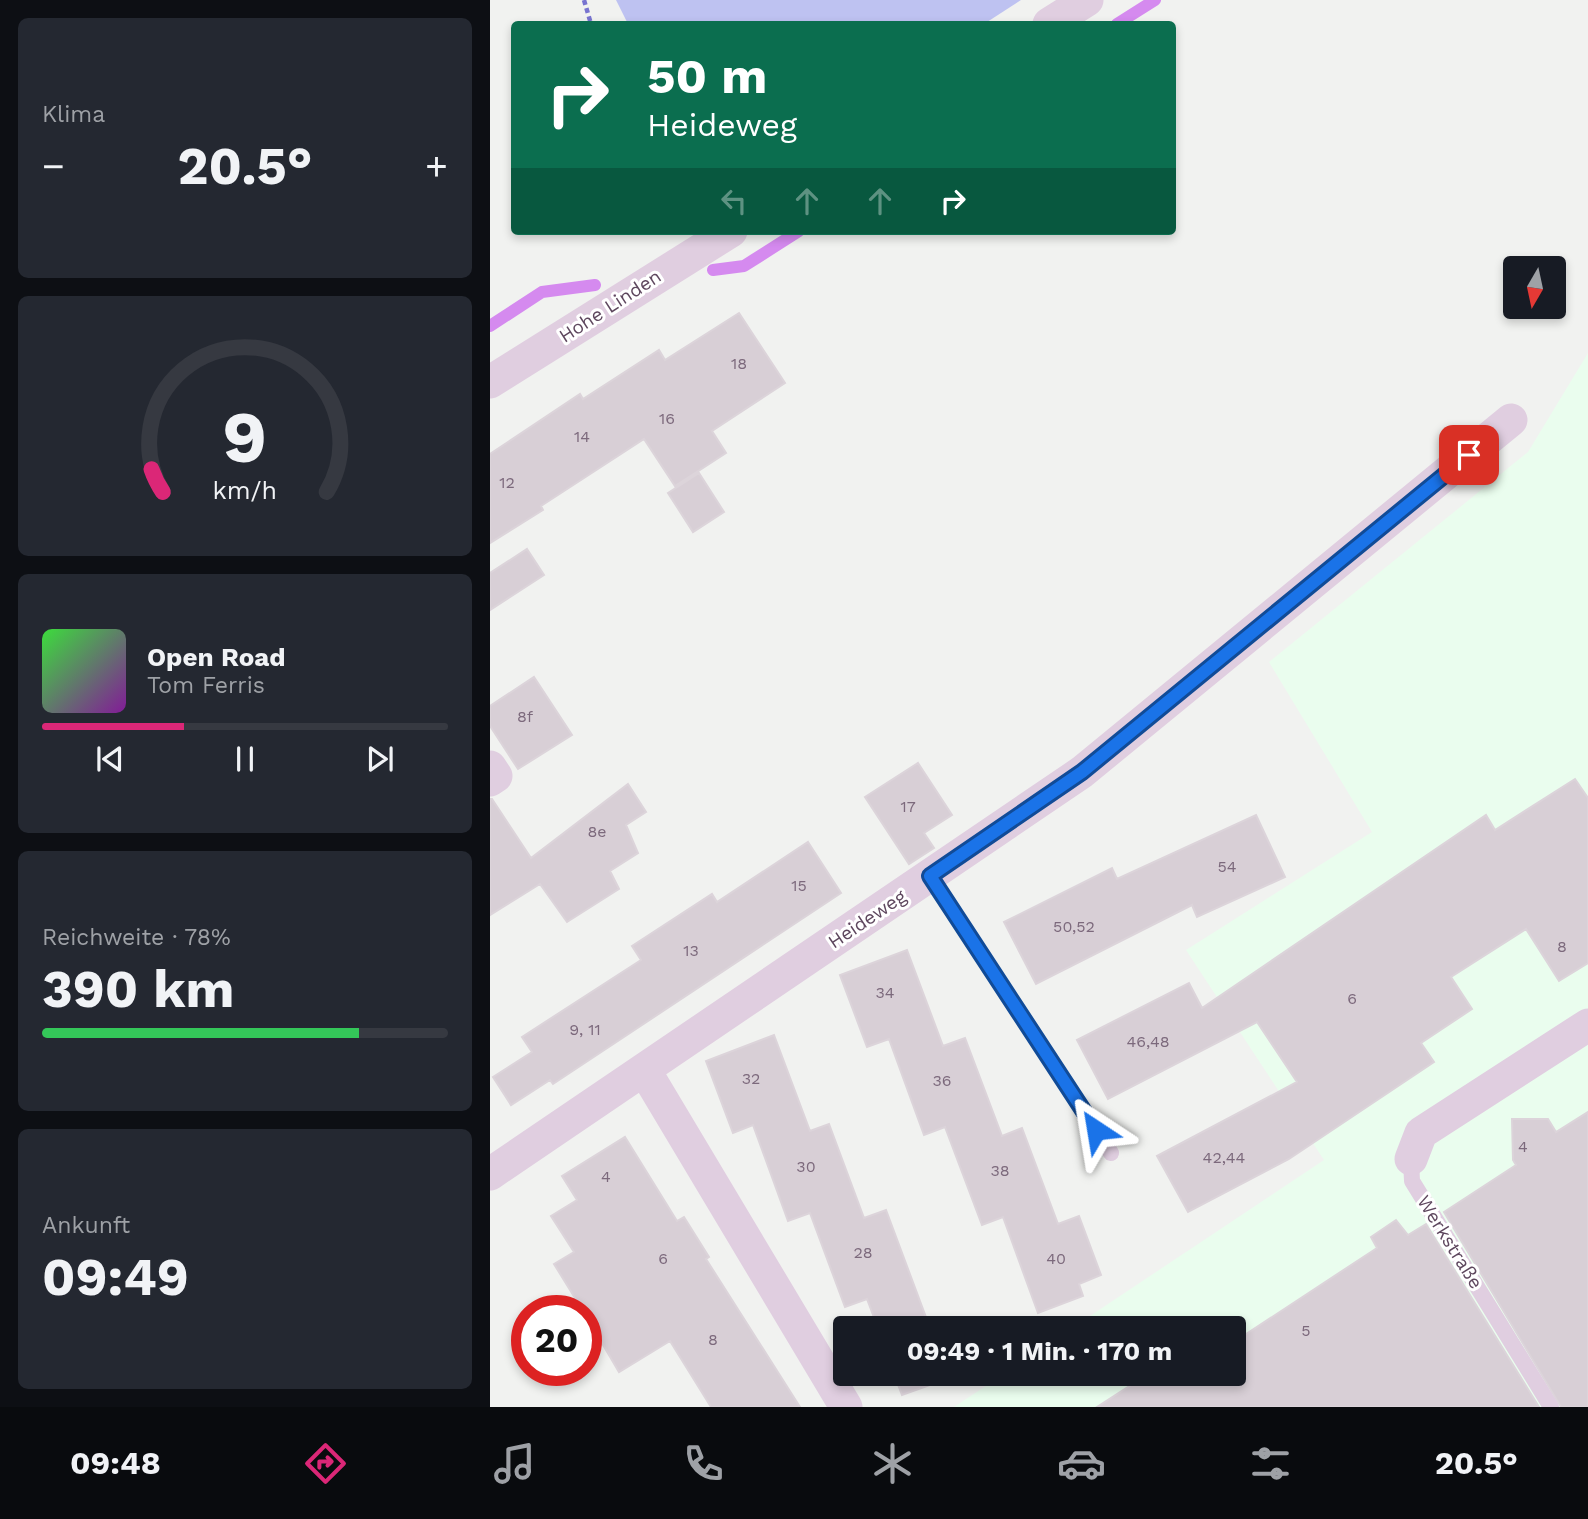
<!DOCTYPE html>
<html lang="de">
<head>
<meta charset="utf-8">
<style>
	:root { --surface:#171b24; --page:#242831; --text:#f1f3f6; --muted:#9ea1a6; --line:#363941; --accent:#db2777 }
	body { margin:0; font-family:"Work Sans",sans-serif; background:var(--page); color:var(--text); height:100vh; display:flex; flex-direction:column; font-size:26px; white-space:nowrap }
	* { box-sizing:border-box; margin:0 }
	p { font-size:23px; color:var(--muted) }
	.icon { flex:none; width:38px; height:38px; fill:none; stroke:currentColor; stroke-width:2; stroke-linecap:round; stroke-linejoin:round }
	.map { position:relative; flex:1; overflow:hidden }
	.side { display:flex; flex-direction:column; gap:18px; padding:18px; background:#0d0f14; width:490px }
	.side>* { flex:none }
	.banner { position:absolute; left:21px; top:21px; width:665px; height:214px; border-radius:7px; box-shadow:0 4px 10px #0003; background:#0b6e4f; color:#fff; overflow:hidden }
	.needle { width:46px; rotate:189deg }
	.buttons { position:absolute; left:1013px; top:256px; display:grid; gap:14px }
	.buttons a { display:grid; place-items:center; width:63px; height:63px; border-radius:7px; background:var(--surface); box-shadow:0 4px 10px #0003; font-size:35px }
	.speed { position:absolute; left:21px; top:1295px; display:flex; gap:14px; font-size:35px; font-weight:700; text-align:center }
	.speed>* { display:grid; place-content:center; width:91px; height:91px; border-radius:50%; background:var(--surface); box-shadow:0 4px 10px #0003; line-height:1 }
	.speed .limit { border:10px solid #d22; background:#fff; color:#111 }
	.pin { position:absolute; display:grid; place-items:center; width:60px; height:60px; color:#fff; margin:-30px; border-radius:14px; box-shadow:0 4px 10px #0006 }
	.me { position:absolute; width:77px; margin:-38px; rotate:327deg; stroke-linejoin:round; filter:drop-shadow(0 0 5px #0008) }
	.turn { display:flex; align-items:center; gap:24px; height:147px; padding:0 21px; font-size:32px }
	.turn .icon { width:91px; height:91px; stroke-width:2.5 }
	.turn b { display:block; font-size:49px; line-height:60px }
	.lanes { display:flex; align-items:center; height:66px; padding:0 21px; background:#0003; justify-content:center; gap:35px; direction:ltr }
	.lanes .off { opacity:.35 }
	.big { font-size:52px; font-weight:700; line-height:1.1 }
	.side .widget { flex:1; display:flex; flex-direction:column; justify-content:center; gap:10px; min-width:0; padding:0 24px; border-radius:10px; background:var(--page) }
	.side .dial { align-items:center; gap:0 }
	.dial svg { height:182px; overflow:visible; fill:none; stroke:var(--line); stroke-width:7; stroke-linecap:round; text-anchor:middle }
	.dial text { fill:var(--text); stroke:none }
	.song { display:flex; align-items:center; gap:21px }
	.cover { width:84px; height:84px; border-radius:10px; background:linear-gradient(135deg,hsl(120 70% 55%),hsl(290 70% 35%)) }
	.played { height:7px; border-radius:4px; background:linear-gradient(90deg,var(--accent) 35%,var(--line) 35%) }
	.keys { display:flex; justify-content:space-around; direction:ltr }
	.heat { display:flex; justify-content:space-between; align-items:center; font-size:38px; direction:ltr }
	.charge { height:10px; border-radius:5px; background:linear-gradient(90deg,#34c759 78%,var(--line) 0) }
	.trip { position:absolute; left:343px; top:1316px; width:413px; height:70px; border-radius:7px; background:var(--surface); box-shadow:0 4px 10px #0003; font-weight:700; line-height:70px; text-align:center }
	.dock { display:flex; height:112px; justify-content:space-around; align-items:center; background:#090b0e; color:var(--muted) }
	.dock .icon { width:49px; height:49px }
	.dock .on { color:var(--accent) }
	.dock b { font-size:32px; color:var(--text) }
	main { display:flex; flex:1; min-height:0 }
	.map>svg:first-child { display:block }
</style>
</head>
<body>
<main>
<section class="side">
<div class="widget"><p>Klima</p>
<div class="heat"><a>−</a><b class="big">20.5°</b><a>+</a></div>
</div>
<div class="widget dial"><svg viewBox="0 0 100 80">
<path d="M14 69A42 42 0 1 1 86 69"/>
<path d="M14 69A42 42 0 0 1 9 59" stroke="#db2777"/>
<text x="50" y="56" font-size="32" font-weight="700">9</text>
<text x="50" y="72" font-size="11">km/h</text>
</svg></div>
<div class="widget">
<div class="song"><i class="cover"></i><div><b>Open Road</b><p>Tom Ferris</p></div></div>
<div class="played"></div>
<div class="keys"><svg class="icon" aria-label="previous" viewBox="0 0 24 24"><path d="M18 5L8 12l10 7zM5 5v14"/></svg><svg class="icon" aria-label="pause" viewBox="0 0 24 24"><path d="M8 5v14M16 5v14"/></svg><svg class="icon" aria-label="next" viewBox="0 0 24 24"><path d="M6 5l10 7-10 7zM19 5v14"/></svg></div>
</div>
<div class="widget"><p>Reichweite · 78%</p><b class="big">390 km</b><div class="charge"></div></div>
<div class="widget"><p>Ankunft</p><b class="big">09:49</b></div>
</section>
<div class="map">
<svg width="1098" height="1407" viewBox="0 0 1098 1407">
	<rect width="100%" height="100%" fill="#f1f2f0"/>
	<path fill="#eafdee" d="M1098,353v1054h-634l50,-33h230v-46h-162l252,-168 -138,-210 186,-118 -103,-170 259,-210z"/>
	<path fill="#bec2f1" d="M126,0h405l-37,24h-356z"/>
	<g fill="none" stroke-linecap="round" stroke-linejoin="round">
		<path stroke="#d58aef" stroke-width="12" d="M627,24l38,-24
			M223,270l31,-4 55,-35
			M0,326l52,-34 53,-7"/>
	</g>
	<path fill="#d8cfd6" stroke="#dcd4da" stroke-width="2" d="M249,313l46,70 -73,48 14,22 -51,33 -31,-47 -103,67 2,4 -53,33v-89l90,-60 3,5 76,-49 6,10z
		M209,473l25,39 -31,20 -25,-39z
		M37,549l17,26 -54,35v-37z
		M44,677l38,58 -54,34 -28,-43v-20z
		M428,763l34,52 -28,18 10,15 -25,16 -44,-67z
		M1085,779l13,19v165l-29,18 -33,-52 -75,48 21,32 -51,34 13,19 -145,97 -101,53 -31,-56 140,-74 -40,-60 -149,77 -31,-59 112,-57 13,25 284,-193 9,15z
		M138,784l18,28 -20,13 12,28 -28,18 9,18 -52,33 -27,-38 -50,31v-116h2l39,59z
		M766,815l29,62 -88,40 -5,-12 -156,79 -32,-62 108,-54 5,11z
		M318,842l33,51 -288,191 -3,-4 -39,25 -18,-28 39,-25 -10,-15 119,-77 -9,-14 80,-52 5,8z
		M417,950l36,96 22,-8 37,98 20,-8 36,96 21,-8 22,59 -22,9 4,12 -45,17 -35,-96 -21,8 -37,-98 -21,8 -35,-96 -22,8 -27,-72z
		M284,1035l36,96 19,-7 35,94 22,-8 44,118h-52l-11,-29 -22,8 -35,-94 -22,8 -35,-96 -20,8 -27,-72z
		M1098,1112v295h-27l-117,-195 72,-47 -3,-5 -1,-41h36l8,13z
		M135,1137l52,84 7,-4 25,40 -3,2 94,148h-89l-41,-66 -51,31 -33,-56v-5h-3l-29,-47 20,-12 -23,-36 26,-16 -15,-24z
		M906,1220l12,15 18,-11 113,183h-442l51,-33h86v-32l143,-94 -6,-11z
		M404,1374h51l2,5 -45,16z"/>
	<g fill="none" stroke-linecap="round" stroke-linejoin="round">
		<path stroke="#7874d0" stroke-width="4.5" stroke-dasharray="5 3.5" stroke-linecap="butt" d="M94,0l7,24"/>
		<path stroke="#e0cee0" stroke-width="16" d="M440,876l181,277
			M921,1159l1,22 139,226"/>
		<path stroke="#e0cee0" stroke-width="33" d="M559,24l38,-24
			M0,382l241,-151
			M0,767l6,9 -6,4
			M155,1071l201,336
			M921,1159l10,-26 167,-108
			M0,1174l592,-402 429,-352"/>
	</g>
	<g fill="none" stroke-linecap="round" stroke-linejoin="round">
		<g stroke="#114b97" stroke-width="18">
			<path id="route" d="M606,1130l-166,-254 152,-104 387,-317"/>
		</g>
		<use href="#route" stroke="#1a73e8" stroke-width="12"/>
	</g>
	<g text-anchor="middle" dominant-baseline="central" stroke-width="6" stroke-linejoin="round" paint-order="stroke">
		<g font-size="16" fill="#7c697c">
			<text x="249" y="363">18</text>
			<text x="177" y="418">16</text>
			<text x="92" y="436">14</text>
			<text x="17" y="482">12</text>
			<text x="35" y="716">8f</text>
			<text x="418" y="806">17</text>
			<text x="107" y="831">8e</text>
			<text x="737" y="866">54</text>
			<text x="309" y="885">15</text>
			<text x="584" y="926">50,52</text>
			<text x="1072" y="946">8</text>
			<text x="201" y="950">13</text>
			<text x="395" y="992">34</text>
			<text x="862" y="998">6</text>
			<text x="95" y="1029">9, 11</text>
			<text x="658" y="1041">46,48</text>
			<text x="261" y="1078">32</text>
			<text x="452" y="1080">36</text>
			<text x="1033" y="1146">4</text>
			<text x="734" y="1157">42,44</text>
			<text x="316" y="1166">30</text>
			<text x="510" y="1170">38</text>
			<text x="116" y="1176">4</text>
			<text x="373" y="1252">28</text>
			<text x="173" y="1258">6</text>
			<text x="566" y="1258">40</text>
			<text x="816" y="1330">5</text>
			<text x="223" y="1339">8</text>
		</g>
		<g font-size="19" fill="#5e475e" stroke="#fff">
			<text transform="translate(120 306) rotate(-33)">Hohe Linden</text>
			<text transform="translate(377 919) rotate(-34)">Heideweg</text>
			<text transform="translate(960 1242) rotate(58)">Werkstraße</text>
		</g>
	</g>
</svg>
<div class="buttons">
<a><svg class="needle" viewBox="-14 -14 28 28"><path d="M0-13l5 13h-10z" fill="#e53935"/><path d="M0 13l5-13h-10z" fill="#9ea1a6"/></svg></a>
</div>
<div class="speed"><div class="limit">20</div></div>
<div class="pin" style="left:979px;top:455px;background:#d93025"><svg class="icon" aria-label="arrive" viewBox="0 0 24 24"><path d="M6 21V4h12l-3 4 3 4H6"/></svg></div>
<svg class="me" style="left:606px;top:1130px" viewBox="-20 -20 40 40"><path d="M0-17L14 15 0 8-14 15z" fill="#1a73e8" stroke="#fff" stroke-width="4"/></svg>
<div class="trip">09:49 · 1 Min. · 170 m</div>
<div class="banner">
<div class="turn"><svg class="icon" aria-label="right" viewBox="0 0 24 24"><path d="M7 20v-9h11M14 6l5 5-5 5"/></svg><div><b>50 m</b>Heideweg</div></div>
<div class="lanes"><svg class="icon off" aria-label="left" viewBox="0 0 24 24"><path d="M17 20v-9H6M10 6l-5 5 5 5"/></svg><svg class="icon off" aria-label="ahead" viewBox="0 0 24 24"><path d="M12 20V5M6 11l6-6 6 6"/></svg><svg class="icon off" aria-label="ahead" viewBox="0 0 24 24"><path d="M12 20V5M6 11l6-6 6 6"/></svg><svg class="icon" aria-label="right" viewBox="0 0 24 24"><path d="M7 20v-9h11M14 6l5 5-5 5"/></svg></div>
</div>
</div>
</main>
<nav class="dock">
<b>09:48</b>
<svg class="icon on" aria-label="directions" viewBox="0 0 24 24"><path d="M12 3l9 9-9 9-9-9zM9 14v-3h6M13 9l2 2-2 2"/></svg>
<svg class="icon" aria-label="music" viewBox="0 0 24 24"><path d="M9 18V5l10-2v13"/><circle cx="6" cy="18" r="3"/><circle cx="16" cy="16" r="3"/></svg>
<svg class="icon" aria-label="phone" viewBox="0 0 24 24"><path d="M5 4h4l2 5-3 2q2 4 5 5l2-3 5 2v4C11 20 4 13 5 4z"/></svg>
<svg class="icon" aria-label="climate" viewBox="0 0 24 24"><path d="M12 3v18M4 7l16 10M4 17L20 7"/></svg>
<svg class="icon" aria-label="car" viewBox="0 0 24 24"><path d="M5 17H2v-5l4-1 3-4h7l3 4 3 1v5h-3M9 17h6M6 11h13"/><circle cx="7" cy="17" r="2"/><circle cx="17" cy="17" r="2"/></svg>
<svg class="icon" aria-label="filters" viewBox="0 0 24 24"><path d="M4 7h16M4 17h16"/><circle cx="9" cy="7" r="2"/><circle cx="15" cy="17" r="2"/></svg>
<b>20.5°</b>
</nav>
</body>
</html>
